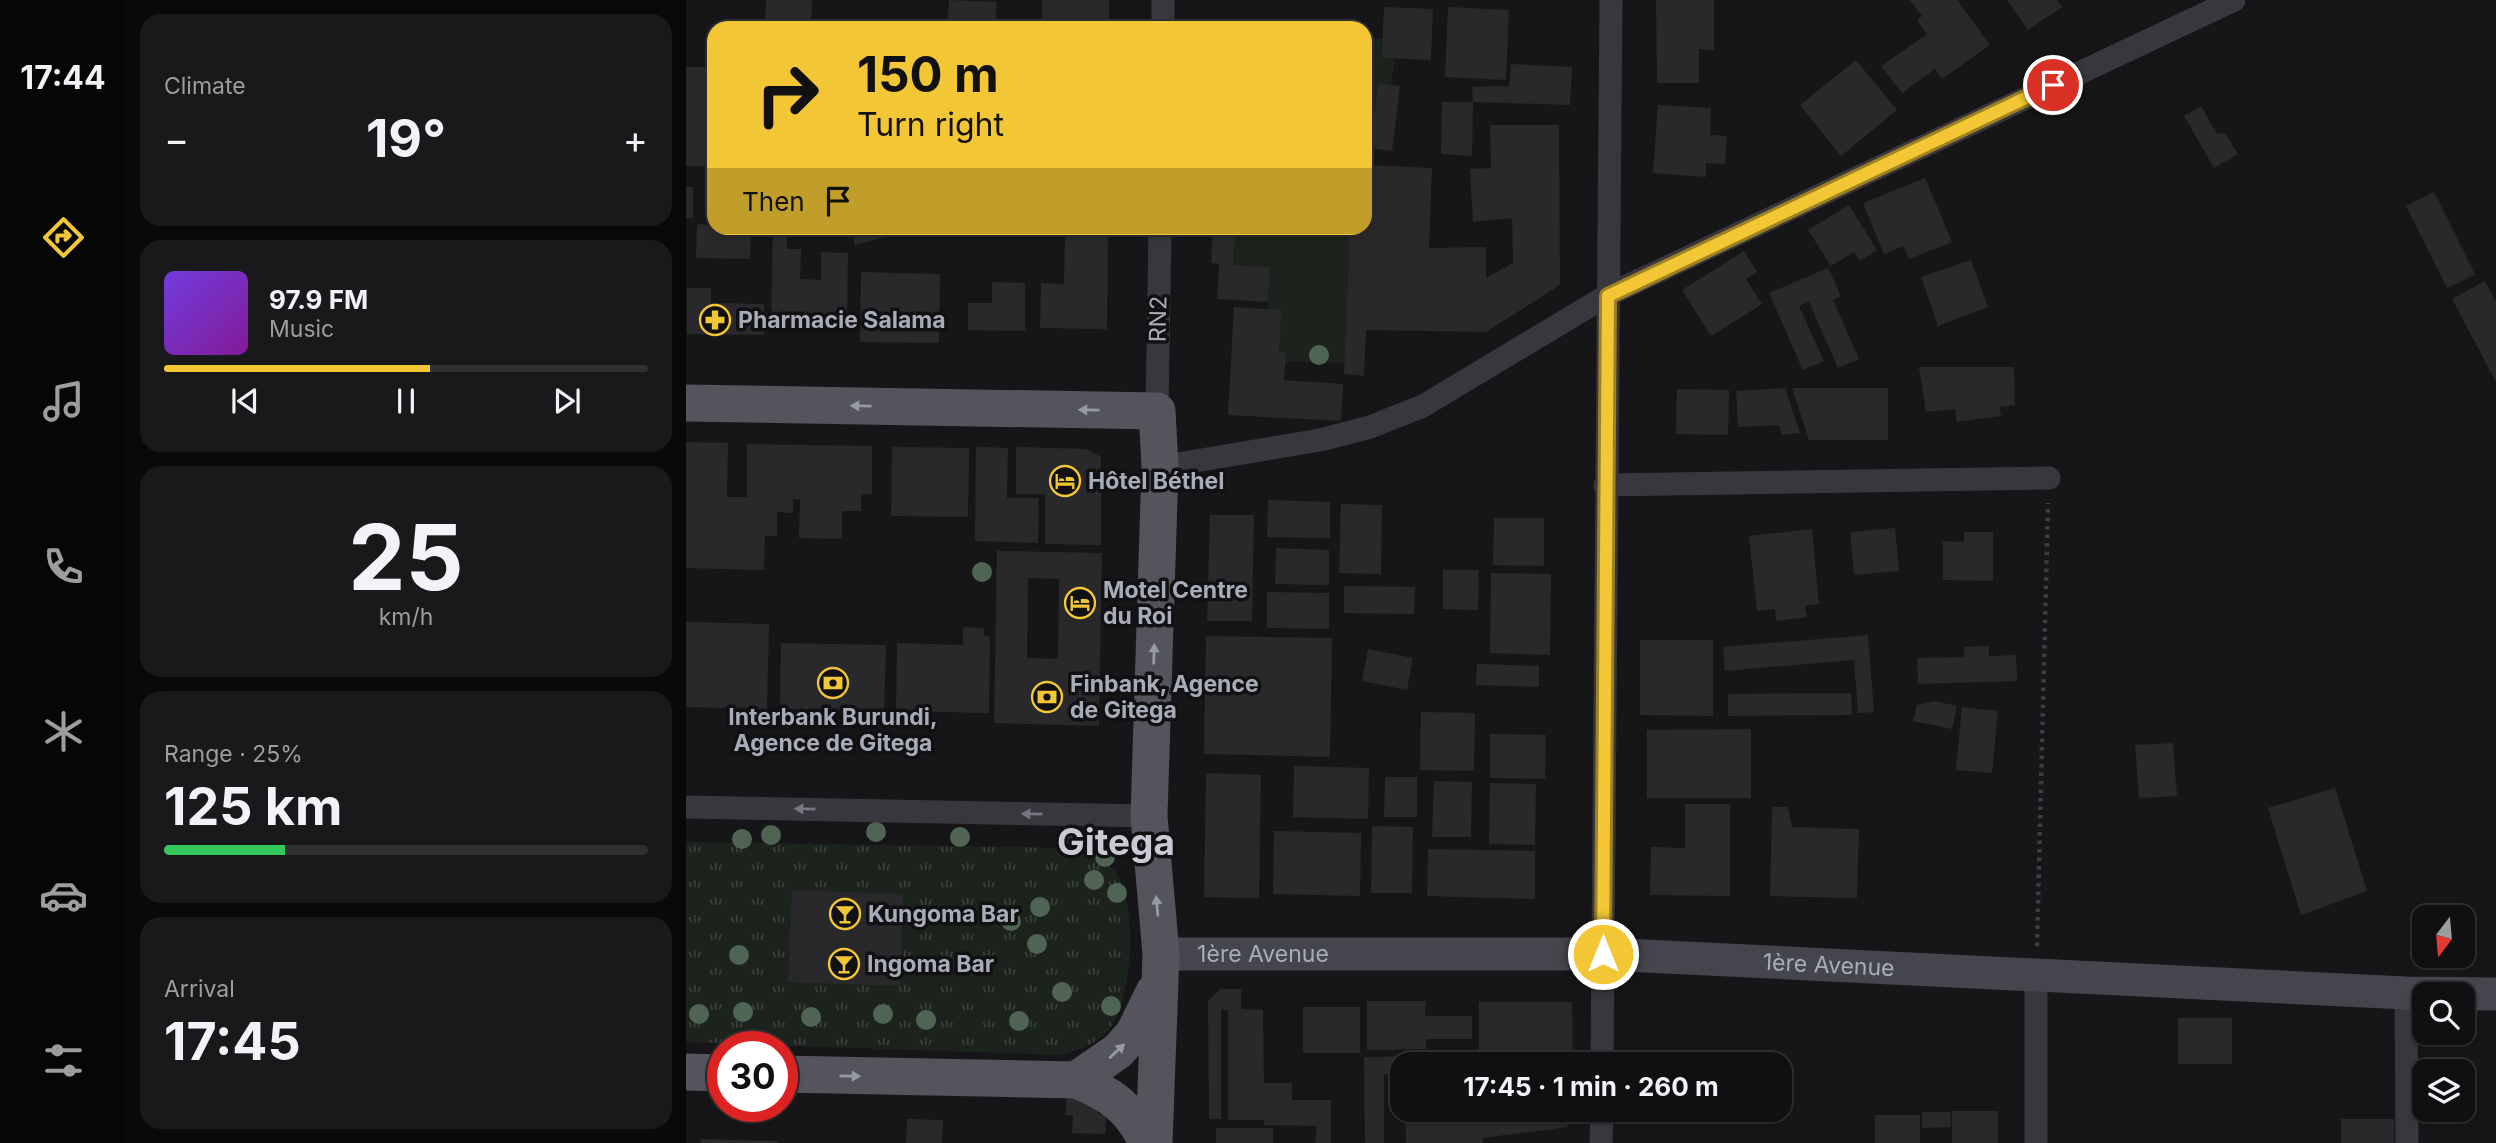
<!DOCTYPE html>
<html lang="en">
<head>
<meta charset="utf-8">
<style>
	:root { --surface:#101012; --page:#19191b; --text:#f1f3f6; --muted:#9c9d9f; --line:#303032; --accent:#f2c634 }
	body { margin:0; font-family:Inter,sans-serif; background:var(--page); color:var(--text); height:100vh; display:flex; flex-direction:column; font-size:26px; white-space:nowrap }
	* { box-sizing:border-box; margin:0 }
	p { font-size:23px; color:var(--muted) }
	.icon { flex:none; width:38px; height:38px; fill:none; stroke:currentColor; stroke-width:2; stroke-linecap:round; stroke-linejoin:round }
	.map { position:relative; flex:1; overflow:hidden }
	.side { display:flex; flex-direction:column; gap:14px; padding:14px; background:#09090a; width:560px }
	.side>* { flex:none }
	.banner { position:absolute; left:21px; top:21px; width:665px; height:214px; border-radius:21px; box-shadow:0 2px 5px #0004,0 0 0 2px var(--line); background:#f2c634; color:#111; overflow:hidden }
	.needle { width:46px; rotate:196deg }
	.fabs { position:absolute; left:1726px; top:905px; display:grid; gap:14px }
	.fabs a { display:grid; place-items:center; width:63px; height:63px; border-radius:14px; background:var(--surface); box-shadow:0 2px 5px #0004,0 0 0 2px var(--line); font-size:35px }
	.speed { position:absolute; left:21px; top:1031px; display:flex; gap:14px; font-size:35px; font-weight:700; text-align:center }
	.speed>* { display:grid; place-content:center; width:91px; height:91px; border-radius:50%; background:var(--surface); box-shadow:0 2px 5px #0004,0 0 0 2px var(--line); line-height:1 }
	.speed .limit { border:10px solid #d22; background:#fff; color:#111 }
	.pin { position:absolute; display:grid; place-items:center; width:60px; height:60px; color:#fff; margin:-30px; border:4px solid #fff; border-radius:50%; box-shadow:0 2px 7px #0007 }
	.me { position:absolute; width:77px; margin:-38px; rotate:0deg; stroke-linejoin:round; filter:drop-shadow(0 0 5px #0008) }
	.turn { display:flex; align-items:center; gap:24px; height:147px; padding:0 35px; font-size:32px }
	.turn .icon { width:91px; height:91px; stroke-width:2.5 }
	.turn b { display:block; font-size:49px; line-height:60px }
	.then { display:flex; align-items:center; height:66px; padding:0 35px; background:#0003; gap:14px; font-size:26px }
	.big { font-size:52px; font-weight:700; line-height:1.1 }
	.side .widget { flex:1; display:flex; flex-direction:column; justify-content:center; gap:10px; min-width:0; padding:0 24px; border-radius:21px; background:var(--page) }
	.side .dial { align-items:center; gap:0 }
	.dial b { font-size:91px; line-height:1 }
	.song { display:flex; align-items:center; gap:21px }
	.cover { width:84px; height:84px; border-radius:10px; background:linear-gradient(135deg,hsl(260 70% 55%),hsl(290 70% 35%)) }
	.played { height:7px; border-radius:4px; background:linear-gradient(90deg,var(--accent) 55%,var(--line) 55%) }
	.keys { display:flex; justify-content:space-around; direction:ltr }
	.heat { display:flex; justify-content:space-between; align-items:center; font-size:38px; direction:ltr }
	.charge { height:10px; border-radius:5px; background:linear-gradient(90deg,#34c759 25%,var(--line) 0) }
	.trip { position:absolute; left:704px; top:1052px; width:402px; height:70px; border-radius:21px; background:var(--surface); box-shadow:0 2px 5px #0004,0 0 0 2px var(--line); font-weight:700; line-height:70px; text-align:center }
	main { display:flex; flex:1; min-height:0 }
	.tab-bar { display:flex; flex-direction:column; width:126px; justify-content:space-around; align-items:center; background:#060607; color:var(--muted) }
	.tab-bar .icon { width:49px; height:49px }
	.tab-bar .selected { color:var(--accent) }
	.tab-bar b { font-size:32px; color:var(--text) }
	.map>svg:first-child { display:block }
</style>
</head>
<body>
<main>
<nav class="tab-bar">
<b>17:44</b>
<svg class="icon selected" aria-label="directions" viewBox="0 0 24 24"><path d="M12 3l9 9-9 9-9-9zM9 14v-3h6M13 9l2 2-2 2"/></svg>
<svg class="icon" aria-label="music" viewBox="0 0 24 24"><path d="M9 18V5l10-2v13"/><circle cx="6" cy="18" r="3"/><circle cx="16" cy="16" r="3"/></svg>
<svg class="icon" aria-label="phone" viewBox="0 0 24 24"><path d="M5 4h4l2 5-3 2q2 4 5 5l2-3 5 2v4C11 20 4 13 5 4z"/></svg>
<svg class="icon" aria-label="climate" viewBox="0 0 24 24"><path d="M12 3v18M4 7l16 10M4 17L20 7"/></svg>
<svg class="icon" aria-label="car" viewBox="0 0 24 24"><path d="M5 17H2v-5l4-1 3-4h7l3 4 3 1v5h-3M9 17h6M6 11h13"/><circle cx="7" cy="17" r="2"/><circle cx="17" cy="17" r="2"/></svg>
<svg class="icon" aria-label="filters" viewBox="0 0 24 24"><path d="M4 7h16M4 17h16"/><circle cx="9" cy="7" r="2"/><circle cx="15" cy="17" r="2"/></svg>
</nav>
<section class="side">
<div class="widget"><p>Climate</p>
<div class="heat"><a>−</a><b class="big">19°</b><a>+</a></div>
</div>
<div class="widget">
<div class="song"><i class="cover"></i><div><b>97.9 FM</b><p>Music</p></div></div>
<div class="played"></div>
<div class="keys"><svg class="icon" aria-label="previous" viewBox="0 0 24 24"><path d="M18 5L8 12l10 7zM5 5v14"/></svg><svg class="icon" aria-label="pause" viewBox="0 0 24 24"><path d="M8 5v14M16 5v14"/></svg><svg class="icon" aria-label="next" viewBox="0 0 24 24"><path d="M6 5l10 7-10 7zM19 5v14"/></svg></div>
</div>
<div class="widget dial"><b>25</b><p>km/h</p></div>
<div class="widget"><p>Range · 25%</p><b class="big">125 km</b><div class="charge"></div></div>
<div class="widget"><p>Arrival</p><b class="big">17:45</b></div>
</section>
<div class="map">
<svg width="1810" height="1143" viewBox="0 0 1810 1143">
	<defs>
		<pattern id="park-tufts" width="24" height="20" patternUnits="userSpaceOnUse" patternTransform="scale(1.75)"><rect width="24" height="20" fill="#1c231d"/><path d="M3 7l-1-3M5 7V3M7 7l1-3M15 17l-1-3M17 17v-4M19 17l1-3" fill="none" stroke="#3a403c"/></pattern>
	</defs>
	<rect width="100%" height="100%" fill="#161618"/>
	<path fill="#1c231d" d="M684,39h13v19l12,1 -4,26 -13,-1 -11,81 -2,-108h4z
		M549,228h115l-5,135 -60,-2v-9h-6l-11,-42 2,-43 -37,-2z"/>
	<path fill="url(#park-tufts)" d="M0,842l382,6c16,5 37,10 47,24 24,34 18,128 -8,160 -12,13 -31,19 -48,23l-373,-13z"/>
	<path fill="#29292c" fill-rule="evenodd" d="M80,0h46l-1,23h20v5h-66z
		M263,0l48,2 -2,26 -48,-1z
		M356,0h67v28h-67z
		M970,0h58v50l-15,-1v34h-42z
		M1224,0h47l33,45 -48,34 -7,-10 -33,24 -21,-27 46,-32 -10,-14 5,-4z
		M1321,0h50l5,7 -34,23z
		M698,7l49,2 -2,51 -49,-2z
		M762,7l61,3 -3,70 -61,-3z
		M1170,60l41,50 -56,46 -41,-51z
		M825,64l61,3 -2,38 -97,-3 -1,54 -31,-2 1,-52h31l-1,-15 37,-1z
		M0,67h28v99h-28z
		M692,83l22,3 -8,65 -23,-3z
		M972,105l53,3 -1,27 17,1 -2,28 -19,-1v14l-53,-4z
		M1515,106l16,28 8,-1 13,21 -24,14 -30,-52z
		M804,125h69l1,160 -74,47 -120,-2 -2,46 -20,-2 6,-146h15v-63l67,3 -3,80 57,-1v31l27,-15 -1,-45 -39,4 -3,-53 21,-1z
		M1239,178l27,64 -43,17 -6,-13 -19,8 -21,-51z
		M0,187h7v31h-7z
		M1748,192l41,83 -28,13 -41,-82z
		M1163,205l28,45 -17,11 -6,-9 -23,14 -23,-36z
		M11,224l54,4 -1,31 -54,-1z
		M87,228h14v21h14l-1,30 21,1v-28l27,1 -1,74 -76,-1z
		M168,228h40v7l-40,10z
		M527,228h22l-2,37 37,2 -2,35 -51,-3 2,-35 -8,-1z
		M379,233h43l-1,96 -67,-1 1,-45 23,1z
		M1058,251l13,21 -11,7 16,25 -51,32 -29,-46z
		M1285,260l17,47 -50,19 -17,-49z
		M1142,268l13,28 -8,4 26,59 -21,9 -29,-66 -10,4 25,55 -21,9 -34,-77z
		M175,272l79,2 -1,69 -79,-1z
		M1799,281l11,20v81l-44,-83z
		M306,282l33,1v48l-57,-1v-27h24z
		M1,288h24v15l53,1v31l-77,-1z
		M548,307l47,3 -2,42h7l-2,28 59,4 -2,37 -113,-6z
		M1233,367h95l1,38 -16,2 2,9 -44,6 -2,-13 -29,3z
		M1099,388l15,45 -18,2 -3,-10 -41,2 -2,-36z
		M1106,388h96v52h-79z
		M991,389l52,1 -1,45 -52,-1z
		M0,442l42,1 -1,54h20v-53l125,2v48h-11v17h-19v28l-43,-1 1,-39h-7v14l-16,-1v24h-12l-1,34 -78,-2z
		M206,447l77,1 -1,69 -77,-1z
		M290,447l32,1 -1,50h32l-1,45 -63,-2z
		M330,447l70,2 15,8v88l-56,-1v-50h-29z
		M582,500l62,2v36l-63,-1z
		M655,504l41,1 -1,69 -42,-1z
		M524,515h44l-2,106h-45z
		M808,518h50v48l-51,-1z
		M1209,528l4,43 -45,4 -4,-43z
		M1126,529l7,75 -14,2 2,11 -31,4 -1,-12 -18,2 -8,-75z
		M1278,532h29v49l-50,-1v-39l21,1z
		M590,548l53,2v35l-54,-1z
		M311,551l105,2 -3,173 -105,-3zM342,578l31,1 -1,80 -31,-1z
		M757,570h36l-1,40 -35,-1z
		M805,573l60,1 -1,81 -60,-2z
		M658,586l71,1 -1,27 -70,-1z
		M581,592l62,1v36l-62,-1z
		M0,622l83,2 -2,85 -81,-2z
		M277,627l21,1v8h6l-1,77 -93,-2 1,-68 66,2z
		M1182,635l6,77 -16,1 -4,-53 -129,11 -2,-24z
		M520,636l126,2 -2,119 -126,-3z
		M954,640h73v76l-73,-1z
		M95,643l105,2 -2,67 -104,-3z
		M1303,646v10l27,-1 1,26 -99,3 -1,-26 47,-1v-10z
		M682,649l45,9 -6,32 -45,-9z
		M791,664l62,2v21l-63,-2z
		M1165,693l1,22 -124,1v-22z
		M1249,701l22,5 -5,23 -39,-8 4,-16z
		M1276,707l36,4 -6,62 -36,-3z
		M735,712l54,1 -1,58 -54,-1z
		M1065,729v69h-104v-68z
		M804,734l56,1 -1,44 -55,-1z
		M1487,743l4,53 -38,2 -4,-53z
		M608,766l75,2 -1,51 -75,-2z
		M520,773l55,2 -2,123 -55,-1z
		M699,777h32v40h-33z
		M748,781l38,1 -1,55h-39z
		M804,783l46,1 -1,61 -46,-1z
		M1649,788l32,103 -66,24 -33,-107z
		M999,804h45v92l-80,-1 1,-48 34,1z
		M1086,807h16l4,20 67,2 -2,69 -87,-2z
		M686,826l41,1 -1,66h-41z
		M588,831l87,2 -1,63 -87,-2z
		M742,849l107,2v48l-108,-3z
		M106,890l111,4 -3,92 -112,-4z
		M534,989h21v20l22,1 1,73h28v17h39v43h-16l2,-17 -53,-1v-5h-36v-110h-7v109h-12l-1,-118z
		M681,1001h59l-1,15h47v23h-46v10l-59,1z
		M793,1002h93l1,62h-94z
		M617,1007h57v46h-57z
		M1492,1018h54v46h-54z
		M742,1056l-1,8h-25v10h-18v69h-19l-1,-86z
		M381,1098l30,3 1,13 8,1 -1,19 -33,-1 1,-18h-8z
		M719,1110h164l-1,17 -86,11 1,5h-77z
		M1266,1111h46v32h-46z
		M1236,1112h28l1,15 -29,1z
		M1189,1115h45v28h-45z
		M221,1119l36,1 -1,23h-36z
		M1655,1119h53v24h-53z
		M530,1128h57v15h-57z
		M15,1139l77,2v2h-77z"/>
	<g fill="none" stroke-linecap="round" stroke-linejoin="round">
		<path stroke="#3d3e44" stroke-width="4.5" stroke-dasharray="3.5 5" stroke-linecap="butt" d="M1351,946l11,-443"/>
		<path stroke="#37373d" stroke-width="23" d="M477,28v-28
			M471,411l3,-183
			M474,467l160,-27 50,-13 53,-21 185,-111 626,-295
			M919,485l444,-7
			M0,807l463,9
			M1720,993l1,150
			M916,1064l9,-1064
			M915,1143l1,-33
			M1350,1143v-170"/>
		<path stroke="#45464d" stroke-width="33" id="s1" d="M475,954h442l803,39 90,1"/>
		<path stroke="#53545c" stroke-width="37" d="M0,403l471,8 3,56 -11,349 12,138 -7,189
			M0,1072l37,1
			M96,1074l294,6 42,-29 16,-18 20,-41
			M390,1080c34,13 56,29 71,63"/>
	</g>
	<g fill="#506454">
		<circle cx="633" cy="355" r="10"/>
		<circle cx="296" cy="572" r="10"/>
		<circle cx="190" cy="832" r="10"/>
		<circle cx="85" cy="835" r="10"/>
		<circle cx="274" cy="837" r="10"/>
		<circle cx="56" cy="839" r="10"/>
		<circle cx="390" cy="839" r="10"/>
		<circle cx="419" cy="857" r="10"/>
		<circle cx="408" cy="880" r="10"/>
		<circle cx="431" cy="893" r="10"/>
		<circle cx="354" cy="907" r="10"/>
		<circle cx="325" cy="921" r="10"/>
		<circle cx="351" cy="944" r="10"/>
		<circle cx="53" cy="955" r="10"/>
		<circle cx="376" cy="992" r="10"/>
		<circle cx="425" cy="1006" r="10"/>
		<circle cx="57" cy="1012" r="10"/>
		<circle cx="13" cy="1014" r="10"/>
		<circle cx="197" cy="1014" r="10"/>
		<circle cx="125" cy="1017" r="10"/>
		<circle cx="240" cy="1020" r="10"/>
		<circle cx="333" cy="1021" r="10"/>
	</g>
	<defs><path id="oneway-solid" d="M-6-.8H1V-3.2L6.5 0L1 3.2V.8H-6Z" transform="scale(1.75)"/></defs>
	<g fill="#979aa6">
		<use href="#oneway-solid" transform="translate(175 406) rotate(-179)"/>
		<use href="#oneway-solid" transform="translate(403 410) rotate(-179)"/>
		<use href="#oneway-solid" transform="translate(468 654) rotate(-88)"/>
		<use href="#oneway-solid" transform="translate(471 906) rotate(-95)"/>
		<use href="#oneway-solid" transform="translate(431 1051) rotate(-43)"/>
		<use href="#oneway-solid" transform="translate(164 1076) rotate(1)"/>
	</g>
	<g fill="#757781">
		<use href="#oneway-solid" transform="translate(119 809) rotate(-179)"/>
		<use href="#oneway-solid" transform="translate(346 814) rotate(-179)"/>
	</g>
	<g fill="none" stroke-linecap="round" stroke-linejoin="round">
		<g stroke="#9d8122" stroke-width="18">
			<path id="route" d="M917,954l5,-658 445,-211"/>
		</g>
		<use href="#route" stroke="#f2c634" stroke-width="12"/>
	</g>
	<defs>
		<g id="pharmacy-ring" transform="scale(1.575)"><circle r="9.5" fill="#111113" stroke="#f2c634" stroke-width="1.5"/><path d="M-2-6h4v4h4v4h-4v4h-4v-4h-4v-4h4Z" fill="#f2c634"/></g>
		<g id="hotel-ring" transform="scale(1.575)"><circle r="9.5" fill="#111113" stroke="#f2c634" stroke-width="1.5"/><path d="M-6-4.5h1.5V1H6V5H4.5V3h-9V5H-6ZM-4 0a1.8 1.8 0 1 1 3.6 0ZM.5 0V-2.5h3Q6-2.5 6 0Z" fill="#f2c634"/></g>
		<g id="bank-ring" transform="scale(1.575)"><circle r="9.5" fill="#111113" stroke="#f2c634" stroke-width="1.5"/><path d="M-6-4H6V4H-6ZM0-2.3a2.3 2.3 0 1 0 0 4.6a2.3 2.3 0 1 0 0-4.6Z" fill="#f2c634"/></g>
		<g id="bar-ring" transform="scale(1.575)"><circle r="9.5" fill="#111113" stroke="#f2c634" stroke-width="1.5"/><path d="M-6-5H6L.8 .8V4.5H3.5V6h-7V4.5H-.8V.8Z" fill="#f2c634"/></g>
	</defs>
	<g fill-rule="evenodd">
		<use href="#pharmacy-ring" x="29" y="320"/>
		<use href="#hotel-ring" x="379" y="481"/>
		<use href="#hotel-ring" x="394" y="603"/>
		<use href="#bank-ring" x="147" y="683"/>
		<use href="#bank-ring" x="361" y="697"/>
		<use href="#bar-ring" x="159" y="914"/>
		<use href="#bar-ring" x="158" y="964"/>
	</g>
	<g text-anchor="middle" dominant-baseline="central" stroke-width="7" stroke-linejoin="round" paint-order="stroke">
		<g font-size="23" fill="#a8abb8" stroke="#111113">
			<text transform="translate(472 319) rotate(-89)">RN2</text>
			<text stroke="none"><textPath href="#s1" startOffset="102">1ère Avenue</textPath></text>
			<text stroke="none"><textPath href="#s1" startOffset="668">1ère Avenue</textPath></text>
		</g>
		<g font-size="23" font-weight="bold" fill="#a8abb8" stroke="#111113" text-anchor="start">
			<text x="52" y="320">Pharmacie Salama</text>
			<text x="402" y="481">Hôtel Béthel</text>
			<text x="417" y="590">Motel Centre<tspan x="417" dy="26">du Roi</tspan></text>
			<text x="384" y="684">Finbank, Agence<tspan x="384" dy="26">de Gitega</tspan></text>
			<text x="147" y="717" text-anchor="middle">Interbank Burundi,<tspan x="147" dy="26">Agence de Gitega</tspan></text>
			<text x="182" y="914">Kungoma Bar</text>
			<text x="181" y="964">Ingoma Bar</text>
		</g>
		<g font-size="37" font-weight="bold" fill="#c9cad4" stroke="#111113">
			<text x="430" y="841">Gitega</text>
		</g>
	</g>
</svg>
<div class="fabs">
<a><svg class="needle" viewBox="-14 -14 28 28"><path d="M0-13l5 13h-10z" fill="#e53935"/><path d="M0 13l5-13h-10z" fill="#9c9d9f"/></svg></a>
<a><svg class="icon" aria-label="search" viewBox="0 0 24 24"><circle cx="10" cy="10" r="6"/><path d="M15 15l6 6"/></svg></a>
<a><svg class="icon" aria-label="layers" viewBox="0 0 24 24"><path d="M12 4l9 5-9 5-9-5zM3 14l9 5 9-5"/></svg></a>
</div>
<div class="speed"><div class="limit">30</div></div>
<div class="pin" style="left:1367px;top:85px;background:#d93025"><svg class="icon" aria-label="arrive" viewBox="0 0 24 24"><path d="M6 21V4h12l-3 4 3 4H6"/></svg></div>
<svg class="me" style="left:917px;top:954px" viewBox="-20 -20 40 40"><circle r="17" fill="#f2c634" stroke="#fff" stroke-width="3"/><path d="M0-11L8 9 0 5-8 9z" fill="#fff"/></svg>
<div class="trip">17:45 · 1 min · 260 m</div>
<div class="banner">
<div class="turn"><svg class="icon" aria-label="right" viewBox="0 0 24 24"><path d="M7 20v-9h11M14 6l5 5-5 5"/></svg><div><b>150 m</b>Turn right</div></div>
<div class="then">Then<svg class="icon" aria-label="arrive" viewBox="0 0 24 24"><path d="M6 21V4h12l-3 4 3 4H6"/></svg></div>
</div>
</div>
</main>
</body>
</html>
